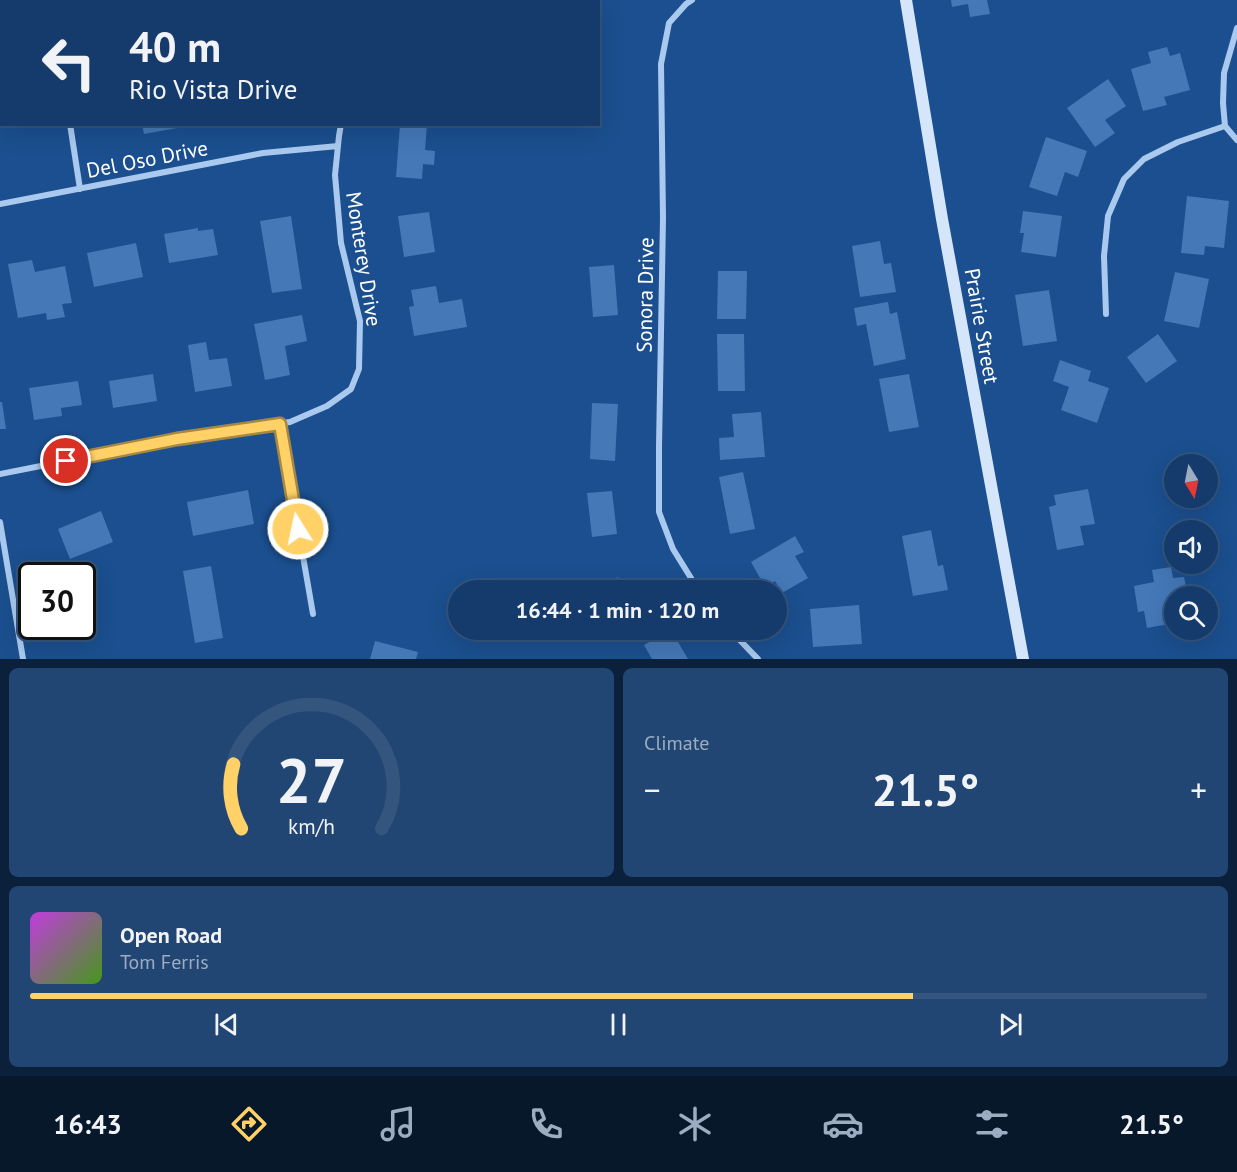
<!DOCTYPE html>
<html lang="en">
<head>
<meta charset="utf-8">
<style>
	:root { --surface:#143b6b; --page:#214673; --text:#f1f3f6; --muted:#9dadc1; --line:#33557e; --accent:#ffd166 }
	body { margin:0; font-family:"PT Sans",sans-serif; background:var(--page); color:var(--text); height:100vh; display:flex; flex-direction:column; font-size:22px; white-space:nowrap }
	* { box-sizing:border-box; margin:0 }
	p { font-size:20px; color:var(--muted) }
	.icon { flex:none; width:33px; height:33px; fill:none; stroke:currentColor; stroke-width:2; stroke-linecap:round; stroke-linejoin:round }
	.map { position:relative; height:659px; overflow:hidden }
	.panel { display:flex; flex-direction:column; gap:9px; padding:9px; background:#0b203b; flex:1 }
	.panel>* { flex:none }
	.top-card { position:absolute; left:0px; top:0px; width:600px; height:126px; box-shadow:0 6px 24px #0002,0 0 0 2px var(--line); background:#143b6b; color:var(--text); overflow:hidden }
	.needle { width:39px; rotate:170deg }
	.buttons { position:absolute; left:1164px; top:454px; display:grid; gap:12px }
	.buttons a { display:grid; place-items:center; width:54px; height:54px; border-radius:50%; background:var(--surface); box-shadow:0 6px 24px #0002,0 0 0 2px var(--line); font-size:30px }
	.speed { position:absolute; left:18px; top:562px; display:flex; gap:12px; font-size:30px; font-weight:700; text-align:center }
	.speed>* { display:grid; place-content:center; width:78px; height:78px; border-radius:50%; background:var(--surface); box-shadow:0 6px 24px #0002,0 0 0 2px var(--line); line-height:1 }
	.speed .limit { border:3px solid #111; border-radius:9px; background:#fff; color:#111 }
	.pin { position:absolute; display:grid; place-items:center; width:51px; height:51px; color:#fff; margin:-26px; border:3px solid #fff; border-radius:50%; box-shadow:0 2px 6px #0007 }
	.me { position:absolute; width:66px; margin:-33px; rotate:350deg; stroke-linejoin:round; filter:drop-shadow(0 0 4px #0008) }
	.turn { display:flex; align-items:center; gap:21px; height:126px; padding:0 30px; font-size:27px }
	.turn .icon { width:78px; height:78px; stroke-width:2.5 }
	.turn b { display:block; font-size:42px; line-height:51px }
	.big { font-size:45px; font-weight:700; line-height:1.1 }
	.panel .widget { flex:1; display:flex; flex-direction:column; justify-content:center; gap:9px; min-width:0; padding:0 21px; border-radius:9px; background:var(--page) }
	.panel .dial { align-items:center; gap:0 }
	.dial svg { height:156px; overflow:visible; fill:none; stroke:var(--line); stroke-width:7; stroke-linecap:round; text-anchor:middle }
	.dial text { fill:var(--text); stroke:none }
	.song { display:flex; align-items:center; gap:18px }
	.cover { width:72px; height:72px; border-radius:9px; background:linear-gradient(135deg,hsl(290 70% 55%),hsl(100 70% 35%)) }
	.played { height:6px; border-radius:3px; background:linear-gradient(90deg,var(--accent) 75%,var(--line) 75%) }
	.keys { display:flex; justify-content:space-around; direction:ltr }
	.heat { display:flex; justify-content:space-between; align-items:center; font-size:33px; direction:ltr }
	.panel .tiles { flex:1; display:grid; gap:9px; grid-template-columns:1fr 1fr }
	.widget:last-child { grid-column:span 2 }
	.trip { position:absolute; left:448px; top:580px; width:339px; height:60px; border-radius:30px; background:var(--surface); box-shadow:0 6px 24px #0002,0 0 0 2px var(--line); font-weight:700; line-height:60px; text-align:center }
	.tab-bar { display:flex; height:96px; justify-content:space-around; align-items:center; background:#08182b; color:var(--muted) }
	.tab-bar .icon { width:42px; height:42px }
	.tab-bar .active { color:var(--accent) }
	.tab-bar b { font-size:27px; color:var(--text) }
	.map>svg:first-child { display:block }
</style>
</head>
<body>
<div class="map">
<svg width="1237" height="659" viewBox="0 0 1237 659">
	<rect width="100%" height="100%" fill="#1b4f8f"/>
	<path fill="#4478b7" d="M951,0h36l3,14 -20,3 -2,-13 -16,3z
		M1167,47l3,9 10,-3 10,37 -26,7 3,8 -24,6 -12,-42 20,-6 -3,-11z
		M1108,79l18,27 -21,14 10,13 -20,14 -28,-39z
		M142,124h34l1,4 -33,6z
		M400,124h27l-2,26 10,1 -1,14 -11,-1 -1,15 -26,-2z
		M1046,137l41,14 -9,26 -13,-5 -8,24 -28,-9z
		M1187,196l42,5 -5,47 -19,-2 -1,9 -23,-2z
		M1023,211l39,5 -6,41 -35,-5 3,-19h-4z
		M429,212l6,40 -31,5 -6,-41z
		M291,216l11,73 -30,4 -12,-72z
		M198,228v3l15,-2 5,26 -49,8 -5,-29z
		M880,241l4,23 7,-1 5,29 -36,5 -8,-51z
		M136,243l7,34 -49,10 -7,-34z
		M32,260l3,12 30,-6 7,37 -10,1 3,13 -18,3 -1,-7 -28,5 -10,-54z
		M614,265l4,50 -25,2 -4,-50z
		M718,271h29l-1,48h-29z
		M1175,272l34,7 -10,49 -35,-7z
		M436,286l3,17 23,-4 5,28 -53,9 -5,-29 5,-1 -3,-16z
		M1049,290l8,51 -34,5 -8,-51z
		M888,302l2,12 7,-2 9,47 -32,7 -8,-42 -9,2 -3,-18z
		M302,315l5,26 -22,5 5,29 -25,5 -11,-56z
		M717,334h27l1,57h-27z
		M1158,334l19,27 -31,22 -19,-26z
		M206,342l3,18 18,-2 5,28 -37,6 -7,-47z
		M1060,360l31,11 -3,10 21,7 -12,35 -36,-13 8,-23 -16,-6z
		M153,374l4,27 -44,7 -4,-27z
		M909,374l10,53 -30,5 -10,-53z
		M78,381l4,24 -21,3 1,8 -28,4 -5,-32z
		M0,402h2l4,27h-6z
		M592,403l26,1 -3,57 -25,-2z
		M761,412l4,45 -45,3 -1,-22 15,-1 -2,-23z
		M743,472l12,57 -25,5 -11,-57z
		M1088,489l7,35 -15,2 4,19 -27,5 -8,-43 7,-2 -2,-10z
		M248,490l6,34 -61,12 -6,-34z
		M612,491l5,43 -25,3 -5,-44z
		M101,511l12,31 -43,17 -12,-30z
		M931,530l7,36 5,-1 5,25 -35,6 -11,-60z
		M795,536l9,16 -9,4 13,22 -26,15 -7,-12 -10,6 -14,-25z
		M211,566l12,72 -28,5 -12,-72z
		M1171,567l2,11 11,-1 4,20h-14v26l-27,5 -3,-17 -6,1 -4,-26 20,-4 -2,-12z
		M618,577l8,14h-34z
		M859,605l3,39 -49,3 -3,-38z
		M606,630h26l-20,11z
		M671,630l17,29h-36l-8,-14z
		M375,641l43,11 -2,7h-46z"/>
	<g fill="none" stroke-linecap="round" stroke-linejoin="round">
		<path stroke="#a9c9ee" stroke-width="6" d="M21,0l2,2
			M692,0l-6,4 -17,19 -8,41 2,154 -4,229v65l14,37 26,42
			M369,2v-2
			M70,124l10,65
			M1225,126l-2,-23 1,-30 13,-45
			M1225,126l12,14
			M0,204l263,-51 75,-7
			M1106,314l-2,-58 4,-40 16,-37 20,-20 34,-17 47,-16
			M280,424l33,190
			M0,474l177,-35 113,-17 37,-16 24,-17 8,-20 1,-48 -19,-78 -6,-68 4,-39 2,-12
			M0,522l23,137
			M730,630l28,29"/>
		<path stroke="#d6e6fa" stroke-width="12" d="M906,0l36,219 81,440"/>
	</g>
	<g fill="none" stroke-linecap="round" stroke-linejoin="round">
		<g stroke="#a68842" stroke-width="15">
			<path id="route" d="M66,461l111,-22 103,-15 18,105"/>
		</g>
		<use href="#route" stroke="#ffd166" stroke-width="10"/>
	</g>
	<g text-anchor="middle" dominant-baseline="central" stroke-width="4.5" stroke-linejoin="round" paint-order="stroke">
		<g font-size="21" fill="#fff" stroke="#1b4f8f">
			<text transform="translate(147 159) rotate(-11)">Del Oso Drive</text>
			<text transform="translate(364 259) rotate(81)">Monterey Drive</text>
			<text transform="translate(645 295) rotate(-89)">Sonora Drive</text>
			<text transform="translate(982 326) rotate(80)">Prairie Street</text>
		</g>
	</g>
</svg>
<div class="buttons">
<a><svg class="needle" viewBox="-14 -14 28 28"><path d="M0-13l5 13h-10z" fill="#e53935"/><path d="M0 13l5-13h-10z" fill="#9dadc1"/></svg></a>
<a><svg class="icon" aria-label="sound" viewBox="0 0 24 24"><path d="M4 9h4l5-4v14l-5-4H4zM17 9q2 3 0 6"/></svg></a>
<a><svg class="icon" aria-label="search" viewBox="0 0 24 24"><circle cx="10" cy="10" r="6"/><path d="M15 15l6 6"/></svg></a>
</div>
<div class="speed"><div class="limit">30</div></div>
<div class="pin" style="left:66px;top:461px;background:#d93025"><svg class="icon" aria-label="arrive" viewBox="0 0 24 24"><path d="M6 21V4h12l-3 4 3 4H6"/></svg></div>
<svg class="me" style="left:298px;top:529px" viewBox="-20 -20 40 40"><circle r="17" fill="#ffd166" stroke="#fff" stroke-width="3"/><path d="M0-11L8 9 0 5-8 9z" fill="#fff"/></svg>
<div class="trip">16:44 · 1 min · 120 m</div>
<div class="top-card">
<div class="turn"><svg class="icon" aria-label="left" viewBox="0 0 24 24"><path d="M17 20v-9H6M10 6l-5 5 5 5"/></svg><div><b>40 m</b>Rio Vista Drive</div></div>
</div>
</div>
<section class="panel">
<div class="tiles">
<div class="widget dial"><svg viewBox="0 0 100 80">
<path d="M14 69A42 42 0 1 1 86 69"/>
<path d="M14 69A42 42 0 0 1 10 36" stroke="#ffd166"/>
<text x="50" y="56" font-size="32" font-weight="700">27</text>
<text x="50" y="72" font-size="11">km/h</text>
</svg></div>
<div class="widget"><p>Climate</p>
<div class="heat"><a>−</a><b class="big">21.5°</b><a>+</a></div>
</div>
<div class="widget">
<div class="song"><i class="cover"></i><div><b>Open Road</b><p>Tom Ferris</p></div></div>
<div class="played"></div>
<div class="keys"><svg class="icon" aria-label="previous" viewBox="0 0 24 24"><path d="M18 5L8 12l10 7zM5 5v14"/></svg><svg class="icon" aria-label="pause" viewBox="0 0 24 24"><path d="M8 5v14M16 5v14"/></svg><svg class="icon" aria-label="next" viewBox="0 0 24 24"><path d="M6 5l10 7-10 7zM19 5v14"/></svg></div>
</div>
</div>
</section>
<nav class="tab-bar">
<b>16:43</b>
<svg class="icon active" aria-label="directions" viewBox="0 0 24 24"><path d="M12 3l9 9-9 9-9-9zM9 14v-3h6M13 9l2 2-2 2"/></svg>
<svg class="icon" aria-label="music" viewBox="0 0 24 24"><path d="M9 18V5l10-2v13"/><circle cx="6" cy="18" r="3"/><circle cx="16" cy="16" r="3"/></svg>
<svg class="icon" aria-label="phone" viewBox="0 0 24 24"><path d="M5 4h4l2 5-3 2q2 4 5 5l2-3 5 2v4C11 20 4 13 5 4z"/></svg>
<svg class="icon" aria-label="climate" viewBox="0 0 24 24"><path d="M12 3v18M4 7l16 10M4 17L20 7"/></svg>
<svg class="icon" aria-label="car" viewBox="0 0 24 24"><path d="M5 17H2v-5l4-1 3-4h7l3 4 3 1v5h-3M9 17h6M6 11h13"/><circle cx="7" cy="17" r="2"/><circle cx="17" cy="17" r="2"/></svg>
<svg class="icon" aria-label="filters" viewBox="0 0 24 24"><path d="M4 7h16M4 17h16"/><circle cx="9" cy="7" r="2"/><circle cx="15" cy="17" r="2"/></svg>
<b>21.5°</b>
</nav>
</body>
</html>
